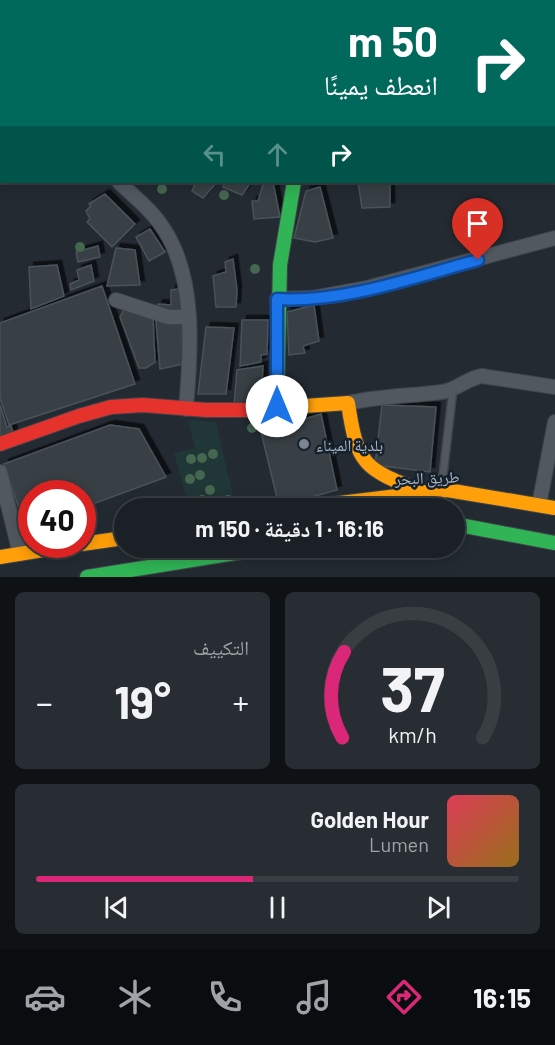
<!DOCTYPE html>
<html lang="ar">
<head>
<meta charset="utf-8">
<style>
	:root { --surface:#1a2025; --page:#272d32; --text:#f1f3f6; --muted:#9fa3a7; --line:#383e42; --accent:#db2777 }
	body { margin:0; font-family:Barlow,"Noto Naskh Arabic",sans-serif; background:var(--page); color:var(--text); direction:rtl; height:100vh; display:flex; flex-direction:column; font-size:22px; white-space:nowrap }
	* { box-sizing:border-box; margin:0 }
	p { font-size:20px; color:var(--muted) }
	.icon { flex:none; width:33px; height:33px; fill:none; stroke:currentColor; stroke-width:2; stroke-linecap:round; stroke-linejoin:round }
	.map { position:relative; height:577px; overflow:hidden; direction:ltr }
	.panel { display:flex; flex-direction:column; gap:15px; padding:15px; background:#0e1214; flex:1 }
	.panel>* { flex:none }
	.top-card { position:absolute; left:0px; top:0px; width:555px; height:183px; box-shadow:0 3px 15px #0003,0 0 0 2px var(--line); direction:rtl; background:#00695c; color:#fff; overflow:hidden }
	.speed { position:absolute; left:18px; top:480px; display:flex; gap:12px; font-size:30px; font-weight:700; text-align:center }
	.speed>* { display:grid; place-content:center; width:78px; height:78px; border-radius:50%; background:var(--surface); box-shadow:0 3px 15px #0003,0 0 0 2px var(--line); line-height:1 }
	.speed .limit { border:9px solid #d22; background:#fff; color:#111 }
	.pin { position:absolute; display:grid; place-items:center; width:51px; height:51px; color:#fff; margin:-62px -26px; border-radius:50% 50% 50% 0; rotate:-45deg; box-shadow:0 0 6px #0007 }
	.pin .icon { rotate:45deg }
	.me { position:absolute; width:66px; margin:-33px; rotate:0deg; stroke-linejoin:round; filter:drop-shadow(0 0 4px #0008) }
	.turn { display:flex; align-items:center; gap:21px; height:126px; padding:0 18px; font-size:27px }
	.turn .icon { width:78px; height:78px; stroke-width:2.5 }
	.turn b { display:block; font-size:42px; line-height:51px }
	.lanes { display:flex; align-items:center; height:57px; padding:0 18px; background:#0003; justify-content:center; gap:30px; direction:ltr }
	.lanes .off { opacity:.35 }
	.big { font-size:45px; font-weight:700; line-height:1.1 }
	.panel .card { flex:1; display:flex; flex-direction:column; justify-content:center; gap:9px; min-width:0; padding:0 21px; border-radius:9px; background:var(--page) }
	.panel .dial { align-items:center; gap:0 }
	.dial svg { height:156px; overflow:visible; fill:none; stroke:var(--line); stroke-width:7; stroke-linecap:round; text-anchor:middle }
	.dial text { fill:var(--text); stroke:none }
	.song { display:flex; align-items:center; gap:18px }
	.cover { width:72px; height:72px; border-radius:9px; background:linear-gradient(135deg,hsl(350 70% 55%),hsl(40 70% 35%)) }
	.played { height:6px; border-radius:3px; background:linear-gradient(90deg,var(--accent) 45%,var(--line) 45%) }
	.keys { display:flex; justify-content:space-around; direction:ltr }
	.heat { display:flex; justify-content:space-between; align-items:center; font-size:33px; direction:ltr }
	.panel .tiles { flex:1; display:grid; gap:15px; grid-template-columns:1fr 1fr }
	.card:last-child { grid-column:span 2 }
	.trip { position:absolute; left:114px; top:498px; width:351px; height:60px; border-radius:30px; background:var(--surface); box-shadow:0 3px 15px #0003,0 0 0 2px var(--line); font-weight:700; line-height:60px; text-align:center; direction:rtl }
	.tabs { display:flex; height:96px; justify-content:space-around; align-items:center; background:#0a0d0f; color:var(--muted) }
	.tabs .icon { width:42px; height:42px }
	.tabs .selected { color:var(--accent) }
	.tabs b { font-size:27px; color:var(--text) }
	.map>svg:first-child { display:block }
</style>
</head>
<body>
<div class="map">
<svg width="555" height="577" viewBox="0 0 555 577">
	<defs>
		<filter id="shadow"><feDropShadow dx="4.5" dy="-4.5" stdDeviation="0" flood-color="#0009"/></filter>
	</defs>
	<rect width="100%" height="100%" fill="#232a31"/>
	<path fill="#203637" d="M188,420l28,2 20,86h-47l-15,-55 21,-5z"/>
	<path fill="#383f45" stroke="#4a525a" stroke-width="1.5" filter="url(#shadow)" d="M196,182h21l-14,16 -11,-7z
		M225,182h26l-9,13 -19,-8z
		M264,182h9l7,35 -26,2 -2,-18h6z
		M358,182h32v25l-28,1z
		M320,187l13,51 -18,4 -21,-4 12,-47z
		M105,194l30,30 -23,23 -25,-25 3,-3 -4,-8 5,-5 -2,-2z
		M150,229l15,23 -16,9 -13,-24z
		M98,246l2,11 -22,5 -2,-10z
		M116,248l19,2 5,35 -33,1z
		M233,259l4,31 -1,17h-20l-3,-31 13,-4 -1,-10z
		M57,265l7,31 -33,13 -2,-42z
		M91,265l3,16 -23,9 -1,-6 9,-4 -2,-10z
		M102,286l33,98 -126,41 -9,-27v-75z
		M180,289l2,23 -25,-3 1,-5 13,1v-15z
		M314,305l5,36 -16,5 2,7 -16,2 -2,-43z
		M124,309l29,7 2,46 -9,6h-7l-19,-51z
		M242,320h26l-1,34 -6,1v7l-21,4z
		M156,321l26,3 1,40 -23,5z
		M206,327l28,1 -8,66h-28z
		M263,366l-2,36 -27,3 3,-35z
		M0,405l7,22 4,-1 3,10 -14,5z
		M382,405l54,2 -6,65 -55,-7z
		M321,414l16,76 -58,16 -18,-74z
		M110,425l29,4 27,48 -84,31v-14h-50v33l-6,2 -22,-65z"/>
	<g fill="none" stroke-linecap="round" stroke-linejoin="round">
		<g stroke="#3f444a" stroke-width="10">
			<path id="lane" d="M446,485l-3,-10 10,-86"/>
		</g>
		<g stroke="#3f444a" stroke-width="16">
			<path id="street" d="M169,0v2
				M0,26l2,1
				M119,182c14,14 31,26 42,43 36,50 30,126 25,184
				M277,299l35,-1 55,-10 188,-50
				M116,300l52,17h19
				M348,403c31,-7 63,-7 94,-11 15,-2 25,-14 40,-16l73,11
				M0,472l20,82
				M539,505l16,-83"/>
		</g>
		<g stroke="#3f444a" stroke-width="16">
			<path id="fast" d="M277,407l3,-142 14,-83
				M454,524l101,19
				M87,577l180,-29"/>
		</g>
		<g stroke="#3f444a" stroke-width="16">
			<path id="slow" d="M246,410l102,-7c9,62 16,66 73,88
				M299,508l148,-18 108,18
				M82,544l42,-6
				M0,557l80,-13"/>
		</g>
		<g stroke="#3f444a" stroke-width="16">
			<path id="jam" d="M292,0v2
				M0,444l79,-28 32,-9 32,-2 63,5h40"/>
		</g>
		<use href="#lane" stroke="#525860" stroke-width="7"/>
		<use href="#street" stroke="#525860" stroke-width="14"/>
		<use href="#fast" stroke="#30b455" stroke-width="14"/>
		<use href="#slow" stroke="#ff9f0a" stroke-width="14"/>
		<use href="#jam" stroke="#e5322d" stroke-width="14"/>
	</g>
	<g fill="#45664f">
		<circle cx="162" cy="189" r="5"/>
		<circle cx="224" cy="195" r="5"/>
		<circle cx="80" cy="247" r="5"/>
		<circle cx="255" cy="269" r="5"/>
		<circle cx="279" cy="424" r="5"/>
		<circle cx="252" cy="428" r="5"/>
		<circle cx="213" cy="454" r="5"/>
		<circle cx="202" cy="458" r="5"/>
		<circle cx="191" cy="459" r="5"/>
		<circle cx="200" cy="475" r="5"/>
		<circle cx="190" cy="479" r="5"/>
		<circle cx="210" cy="490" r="5"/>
		<circle cx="202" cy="500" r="5"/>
		<circle cx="228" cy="500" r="5"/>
	</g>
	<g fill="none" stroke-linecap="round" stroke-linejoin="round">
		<g stroke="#114b97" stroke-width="15">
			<path id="route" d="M277,406v-107c67,4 137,-22 201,-39"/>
		</g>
		<use href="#route" stroke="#1a73e8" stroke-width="10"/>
	</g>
	<circle fill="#7b8691" stroke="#17212c" stroke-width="2" cx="304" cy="444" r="6"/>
	<g text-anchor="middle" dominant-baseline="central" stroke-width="5" stroke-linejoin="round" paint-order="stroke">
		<g font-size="16" fill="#aab7c5" stroke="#17212c" text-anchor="start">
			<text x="316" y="444">بلدية الميناء</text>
		</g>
		<g font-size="16" fill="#aab7c5" stroke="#17212c">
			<text transform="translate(427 477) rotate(-2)">طريق البحر</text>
		</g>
	</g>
</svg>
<div class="speed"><div class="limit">40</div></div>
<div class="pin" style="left:478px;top:260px;background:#d93025"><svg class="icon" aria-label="arrive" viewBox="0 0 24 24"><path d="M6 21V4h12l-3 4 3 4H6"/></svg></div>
<svg class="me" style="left:277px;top:406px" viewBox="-20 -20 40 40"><circle r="19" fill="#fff"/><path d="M0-13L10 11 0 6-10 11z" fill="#1a73e8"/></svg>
<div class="trip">16:16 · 1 دقيقة · 150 m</div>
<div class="top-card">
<div class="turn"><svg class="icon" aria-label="right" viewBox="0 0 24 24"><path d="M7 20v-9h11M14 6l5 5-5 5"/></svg><div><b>50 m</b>انعطف يمينًا</div></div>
<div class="lanes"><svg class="icon off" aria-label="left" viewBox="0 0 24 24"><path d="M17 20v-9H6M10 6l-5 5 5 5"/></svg><svg class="icon off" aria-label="ahead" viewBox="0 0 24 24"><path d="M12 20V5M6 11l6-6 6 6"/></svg><svg class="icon" aria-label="right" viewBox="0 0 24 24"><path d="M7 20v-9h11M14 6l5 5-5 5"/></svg></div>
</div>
</div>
<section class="panel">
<div class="tiles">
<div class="card dial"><svg viewBox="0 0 100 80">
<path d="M14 69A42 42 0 1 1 86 69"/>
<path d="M14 69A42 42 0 0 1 15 25" stroke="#db2777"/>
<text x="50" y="56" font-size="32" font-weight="700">37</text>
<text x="50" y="72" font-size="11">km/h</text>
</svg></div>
<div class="card"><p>التكييف</p>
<div class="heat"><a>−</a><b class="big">19°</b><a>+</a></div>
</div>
<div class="card">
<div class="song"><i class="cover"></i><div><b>Golden Hour</b><p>Lumen</p></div></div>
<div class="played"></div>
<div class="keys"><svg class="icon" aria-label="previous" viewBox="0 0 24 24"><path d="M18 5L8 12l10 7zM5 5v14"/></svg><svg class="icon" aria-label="pause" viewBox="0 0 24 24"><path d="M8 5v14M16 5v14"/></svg><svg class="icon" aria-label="next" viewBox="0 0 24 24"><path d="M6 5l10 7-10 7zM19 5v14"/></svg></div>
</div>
</div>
</section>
<nav class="tabs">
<b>16:15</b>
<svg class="icon selected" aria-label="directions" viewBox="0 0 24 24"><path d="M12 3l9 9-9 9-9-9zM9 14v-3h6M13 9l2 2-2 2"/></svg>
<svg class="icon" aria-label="music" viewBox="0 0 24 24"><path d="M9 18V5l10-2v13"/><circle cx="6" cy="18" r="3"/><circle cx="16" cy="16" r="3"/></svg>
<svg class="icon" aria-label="phone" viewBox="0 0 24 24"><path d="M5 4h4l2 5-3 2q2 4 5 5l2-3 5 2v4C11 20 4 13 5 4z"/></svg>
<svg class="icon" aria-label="climate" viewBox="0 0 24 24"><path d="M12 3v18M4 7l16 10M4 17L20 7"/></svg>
<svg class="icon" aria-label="car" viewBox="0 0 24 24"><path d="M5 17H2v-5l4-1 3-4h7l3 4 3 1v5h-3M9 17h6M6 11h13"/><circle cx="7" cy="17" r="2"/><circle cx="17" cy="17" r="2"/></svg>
</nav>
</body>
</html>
